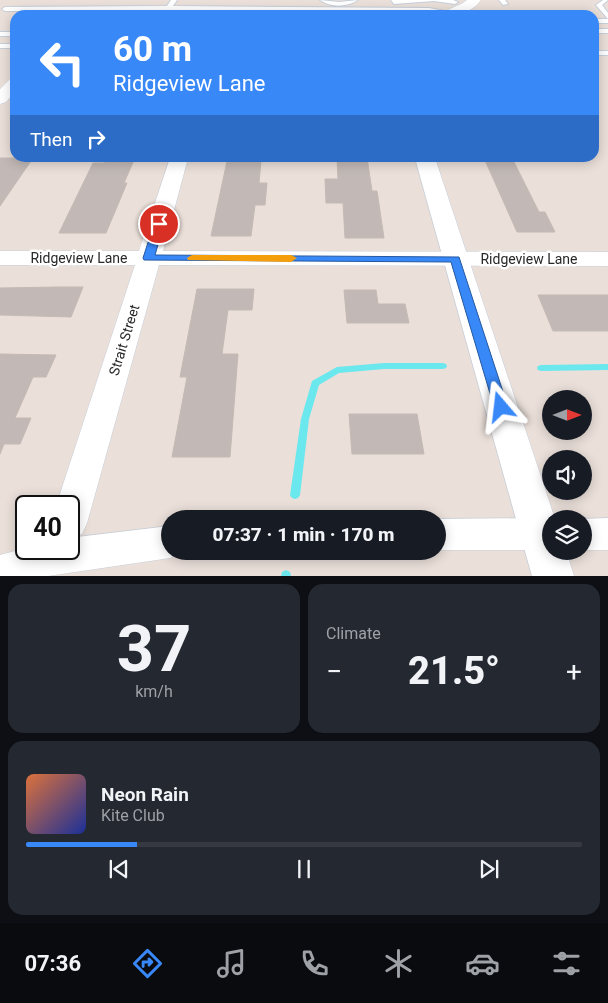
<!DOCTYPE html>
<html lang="en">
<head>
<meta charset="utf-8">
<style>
	:root { --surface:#171b24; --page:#242831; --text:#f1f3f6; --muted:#9ea1a6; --line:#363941; --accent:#3888f8 }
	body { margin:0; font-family:Roboto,sans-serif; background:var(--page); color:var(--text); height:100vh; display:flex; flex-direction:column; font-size:19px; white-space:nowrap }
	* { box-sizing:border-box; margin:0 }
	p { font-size:16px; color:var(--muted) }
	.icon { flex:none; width:28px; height:28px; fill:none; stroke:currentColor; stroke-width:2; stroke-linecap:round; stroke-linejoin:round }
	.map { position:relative; height:576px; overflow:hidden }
	.panel { display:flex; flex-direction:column; gap:8px; padding:8px; background:#0d0f14; flex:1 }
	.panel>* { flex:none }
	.hud { position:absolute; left:10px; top:10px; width:589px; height:152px; border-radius:15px; box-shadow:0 2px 12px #0003; background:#3888f8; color:#fff; overflow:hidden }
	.needle { width:32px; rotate:90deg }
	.buttons { position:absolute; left:542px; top:390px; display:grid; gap:10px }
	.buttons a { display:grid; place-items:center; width:50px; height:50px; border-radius:50%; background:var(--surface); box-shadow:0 2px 12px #0003; font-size:25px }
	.speed { position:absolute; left:15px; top:495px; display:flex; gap:10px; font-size:25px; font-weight:700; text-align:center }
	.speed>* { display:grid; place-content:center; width:65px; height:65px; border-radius:50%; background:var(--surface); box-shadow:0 2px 12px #0003; line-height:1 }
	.speed .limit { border:2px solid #111; border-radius:8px; background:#fff; color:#111 }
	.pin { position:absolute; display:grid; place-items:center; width:42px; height:42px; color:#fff; margin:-21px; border:2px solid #fff; border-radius:50%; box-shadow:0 1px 5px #0007 }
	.me { position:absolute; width:55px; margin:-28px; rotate:343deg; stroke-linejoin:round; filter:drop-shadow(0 0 4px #0008) }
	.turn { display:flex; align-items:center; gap:18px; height:105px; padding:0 20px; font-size:22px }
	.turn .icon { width:65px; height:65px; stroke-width:2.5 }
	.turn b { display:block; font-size:35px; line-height:42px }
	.then { display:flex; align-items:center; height:48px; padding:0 20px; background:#0003; gap:10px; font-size:19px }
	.big { font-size:38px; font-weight:800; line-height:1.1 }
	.panel .widget { flex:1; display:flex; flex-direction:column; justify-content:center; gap:8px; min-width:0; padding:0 18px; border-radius:15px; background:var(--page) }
	.panel .dial { align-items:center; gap:0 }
	.dial b { font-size:65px; line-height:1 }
	.song { display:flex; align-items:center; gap:15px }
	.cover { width:60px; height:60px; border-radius:8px; background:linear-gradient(135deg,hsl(20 70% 55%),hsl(230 70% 35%)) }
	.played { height:5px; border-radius:2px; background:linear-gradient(90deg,var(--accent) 20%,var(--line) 20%) }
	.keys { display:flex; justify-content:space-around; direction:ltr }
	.heat { display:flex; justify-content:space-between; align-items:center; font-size:28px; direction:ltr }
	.panel .tiles { flex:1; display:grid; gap:8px; grid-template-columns:1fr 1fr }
	.widget:last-child { grid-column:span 2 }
	.trip { position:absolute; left:161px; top:510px; width:285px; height:50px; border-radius:25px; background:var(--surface); box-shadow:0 2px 12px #0003; font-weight:800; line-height:50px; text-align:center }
	.dock { display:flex; height:80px; justify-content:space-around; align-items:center; background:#090b0e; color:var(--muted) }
	.dock .icon { width:35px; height:35px }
	.dock .selected { color:var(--accent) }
	.dock b { font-size:22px; color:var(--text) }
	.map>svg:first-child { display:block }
</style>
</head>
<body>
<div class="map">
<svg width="608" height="576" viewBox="0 0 608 576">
	<rect width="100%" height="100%" fill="#eadfd9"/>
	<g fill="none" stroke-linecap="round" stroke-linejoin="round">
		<path fill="#6be8ed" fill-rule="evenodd" d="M384,363h59l3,1 1,2 -1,2 -3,1h-59l-45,4 -20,12 -10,34 -9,76 -2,3 -3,1 -3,-1 -2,-3 11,-76 11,-38 25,-14z
			M608,364v6l-67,1 -3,-1 -1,-2 1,-2 3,-1z
			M286,570l4,2 1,4h-10l1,-4z"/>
	</g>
	<path fill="#c2b9b6" stroke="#c5bab3" d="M0,158h33l-33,48z
		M337,158h30l5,33h5l7,47h-39l-2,-35h-17l-1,-24h13z
		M484,158h28l27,54h6l10,20h-38z
		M106,160h28l-10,23h3l-21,50h-47l34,-70h11z
		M227,161h34l-2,22h8l-2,22h-10l-4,31h-40z
		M57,287h26l-12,30 -71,-2v-27z
		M197,289h57l-2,21h-24l-6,44h16l-8,103h-58l15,-80h-7z
		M344,290h32l2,14h27l4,19h-62z
		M538,295h70v36h-55z
		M0,354l56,1 -10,22h-13l-18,41h16l-11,26h-16l-4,10z
		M349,414h68l7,40h-72z"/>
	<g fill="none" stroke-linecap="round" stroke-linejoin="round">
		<g stroke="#c7cfda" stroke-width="2">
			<path id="lane" d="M171,0h6l-4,6 256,2 26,5 -3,2 -23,-3 -424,-1 -3,-2 3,-2 162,-1z
				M320,0l19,2 19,-2c-11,7 -27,8 -38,0z
				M391,0h62l5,2 -3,2 -21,-3 -40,3z
				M499,0h6l3,4 -5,1z
				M603,0h5l-6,5 6,8v6l-12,-14z
				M594,19h14v4h-14z
				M594,29h14v4h-14z
				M0,32h15v4h-15z
				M0,44h15v4h-15z
				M594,51h14v4h-14z"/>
		</g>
		<g stroke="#c7cfda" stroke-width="1">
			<path id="street" d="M15,77v15l-9,10 -6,2v-15l10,-10z
				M170,158h18l-25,93 445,1v14l-449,-1 -72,258 -5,11 -13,4v-32h-13l79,-241h-135v-14h139z
				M551,518v32h-113v-31z
				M608,518v32h-24l-1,-31z
				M170,526v25h14l-14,7 -122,18h-48v-21l26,-7 43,1v-11z"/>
		</g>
		<g stroke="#c7cfda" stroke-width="1">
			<path id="secondary" d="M467,0h14c-10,13 -22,15 -38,15 7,-9 16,-8 24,-15z
				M415,158h20l120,361h-4v32h15l8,25h-42z"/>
		</g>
		<use href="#lane" fill="#fff" fill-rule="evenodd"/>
		<use href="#street" fill="#fff" fill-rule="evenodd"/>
		<use href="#secondary" fill="#fff" fill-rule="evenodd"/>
	</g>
	<path fill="#3888f8" stroke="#2458a1" d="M159,221l5,3 -9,31 304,2 49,150 -2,4h-10l-2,-4 -43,-145 -307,-2 -1,-2 11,-34z"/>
	<path fill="#f59e0b" d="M192,255h99l6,3 -6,4 -103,-2 -1,-2z"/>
	<g text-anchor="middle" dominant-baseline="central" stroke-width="5" stroke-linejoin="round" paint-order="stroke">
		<g font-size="14" fill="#282828" stroke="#fff">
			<text x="79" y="258">Ridgeview Lane</text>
			<text x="529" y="259">Ridgeview Lane</text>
			<text transform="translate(124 340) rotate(-73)">Strait Street</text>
		</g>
	</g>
</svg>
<div class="buttons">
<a><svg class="needle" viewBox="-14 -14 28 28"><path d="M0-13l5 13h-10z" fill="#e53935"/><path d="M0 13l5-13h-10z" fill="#9ea1a6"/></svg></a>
<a><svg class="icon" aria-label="sound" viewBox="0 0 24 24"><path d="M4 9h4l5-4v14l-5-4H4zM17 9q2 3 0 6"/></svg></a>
<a><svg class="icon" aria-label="layers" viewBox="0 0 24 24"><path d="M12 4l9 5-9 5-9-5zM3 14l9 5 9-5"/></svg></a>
</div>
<div class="speed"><div class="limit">40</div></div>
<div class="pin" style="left:159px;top:224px;background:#d93025"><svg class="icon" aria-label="arrive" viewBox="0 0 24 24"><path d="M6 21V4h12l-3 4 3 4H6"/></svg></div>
<svg class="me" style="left:501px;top:407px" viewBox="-20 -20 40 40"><path d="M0-17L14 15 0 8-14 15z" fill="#3888f8" stroke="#fff" stroke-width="4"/></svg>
<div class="trip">07:37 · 1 min · 170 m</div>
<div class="hud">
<div class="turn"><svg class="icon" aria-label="left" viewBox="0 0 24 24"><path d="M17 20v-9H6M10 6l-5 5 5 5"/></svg><div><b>60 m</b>Ridgeview Lane</div></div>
<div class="then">Then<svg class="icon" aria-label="right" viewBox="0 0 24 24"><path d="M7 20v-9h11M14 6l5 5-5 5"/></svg></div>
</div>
</div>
<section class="panel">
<div class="tiles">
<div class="widget dial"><b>37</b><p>km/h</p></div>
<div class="widget"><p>Climate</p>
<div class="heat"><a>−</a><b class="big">21.5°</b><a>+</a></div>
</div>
<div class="widget">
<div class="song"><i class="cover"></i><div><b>Neon Rain</b><p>Kite Club</p></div></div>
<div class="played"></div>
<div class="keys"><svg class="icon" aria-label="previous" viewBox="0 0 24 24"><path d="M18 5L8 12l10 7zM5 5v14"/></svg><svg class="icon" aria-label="pause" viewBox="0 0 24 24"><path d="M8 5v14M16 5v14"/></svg><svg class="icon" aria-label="next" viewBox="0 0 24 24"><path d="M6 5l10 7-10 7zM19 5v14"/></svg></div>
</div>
</div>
</section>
<nav class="dock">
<b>07:36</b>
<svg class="icon selected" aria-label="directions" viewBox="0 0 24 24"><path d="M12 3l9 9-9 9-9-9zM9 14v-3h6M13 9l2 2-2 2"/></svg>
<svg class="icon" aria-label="music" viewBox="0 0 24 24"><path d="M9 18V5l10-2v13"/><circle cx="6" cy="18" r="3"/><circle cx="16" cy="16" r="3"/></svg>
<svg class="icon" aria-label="phone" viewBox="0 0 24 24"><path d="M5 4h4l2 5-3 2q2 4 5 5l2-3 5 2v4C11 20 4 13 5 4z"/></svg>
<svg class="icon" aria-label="climate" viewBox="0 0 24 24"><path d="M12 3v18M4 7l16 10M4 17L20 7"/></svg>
<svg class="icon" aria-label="car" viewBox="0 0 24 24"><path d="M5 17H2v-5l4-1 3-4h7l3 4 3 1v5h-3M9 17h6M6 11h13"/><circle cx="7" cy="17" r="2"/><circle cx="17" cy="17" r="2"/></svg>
<svg class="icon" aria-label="filters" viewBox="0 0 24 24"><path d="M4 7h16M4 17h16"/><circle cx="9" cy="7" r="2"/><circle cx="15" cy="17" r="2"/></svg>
</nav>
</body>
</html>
